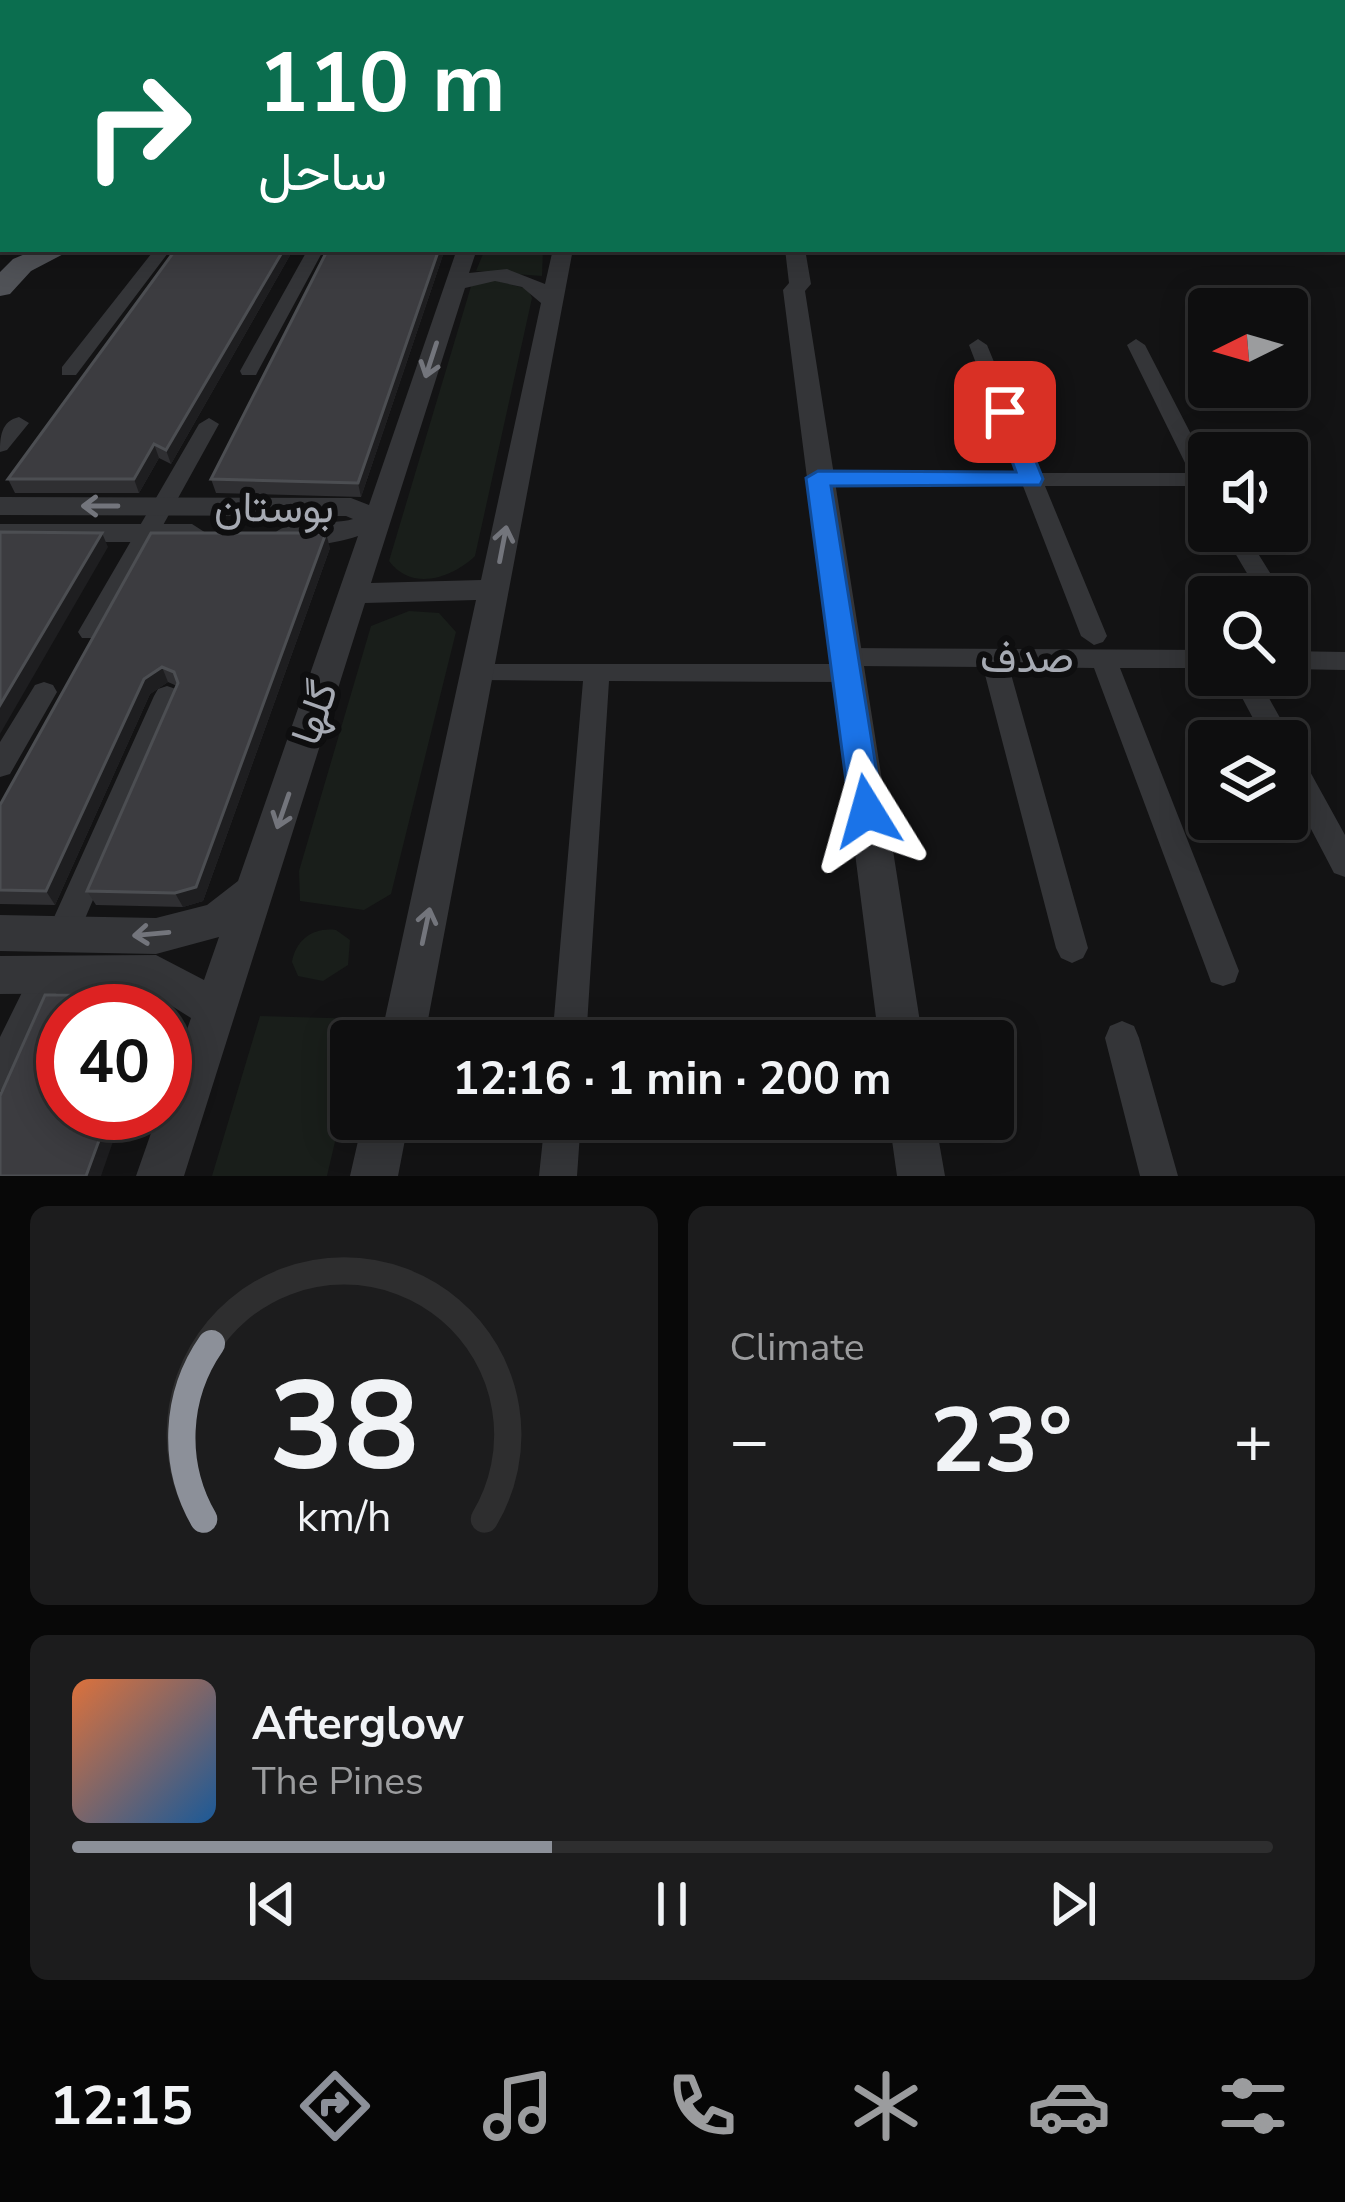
<!DOCTYPE html>
<html lang="en">
<head>
<meta charset="utf-8">
<style>
	:root { --surface:#0e0e0f; --page:#1c1c1d; --text:#f1f3f6; --muted:#9b9c9e; --line:#2e2e2f; --accent:#8c9099 }
	body { margin:0; font-family:"Nunito Sans",Vazirmatn,sans-serif; background:var(--page); color:var(--text); height:100vh; display:flex; flex-direction:column; font-size:45px; white-space:nowrap }
	* { box-sizing:border-box; margin:0 }
	p { font-size:39px; color:var(--muted) }
	.icon { flex:none; width:66px; height:66px; fill:none; stroke:currentColor; stroke-width:2; stroke-linecap:round; stroke-linejoin:round }
	.map { position:relative; height:1176px; overflow:hidden }
	.sheet { display:flex; flex-direction:column; gap:30px; padding:30px; background:#080808; flex:1 }
	.sheet>* { flex:none }
	.banner { position:absolute; left:0px; top:0px; width:1347px; height:252px; box-shadow:0 6px 30px #0003,0 0 0 3px var(--line); background:#0b6e4f; color:#fff; overflow:hidden }
	.needle { width:78px; rotate:265deg }
	.controls { position:absolute; left:1188px; top:288px; display:grid; gap:24px }
	.controls a { display:grid; place-items:center; width:120px; height:120px; border-radius:12px; background:var(--surface); box-shadow:0 6px 30px #0003,0 0 0 3px var(--line); font-size:60px }
	.speed { position:absolute; left:36px; top:984px; display:flex; gap:24px; font-size:60px; font-weight:700; text-align:center }
	.speed>* { display:grid; place-content:center; width:156px; height:156px; border-radius:50%; background:var(--surface); box-shadow:0 6px 30px #0003,0 0 0 3px var(--line); line-height:1 }
	.speed .limit { border:18px solid #d22; background:#fff; color:#111 }
	.pin { position:absolute; display:grid; place-items:center; width:102px; height:102px; color:#fff; margin:-51px; border-radius:24px; box-shadow:0 6px 18px #0006 }
	.me { position:absolute; width:132px; margin:-66px; rotate:352deg; stroke-linejoin:round; filter:drop-shadow(0 0 9px #0008) }
	.turn { display:flex; align-items:center; gap:42px; height:252px; padding:0 60px; font-size:54px }
	.turn .icon { width:156px; height:156px; stroke-width:2.5 }
	.turn b { display:block; font-size:84px; line-height:102px }
	.big { font-size:90px; font-weight:700; line-height:1.1 }
	.sheet .tile { flex:1; display:flex; flex-direction:column; justify-content:center; gap:18px; min-width:0; padding:0 42px; border-radius:18px; background:var(--page) }
	.sheet .dial { align-items:center; gap:0 }
	.dial svg { height:312px; overflow:visible; fill:none; stroke:var(--line); stroke-width:7; stroke-linecap:round; text-anchor:middle }
	.dial text { fill:var(--text); stroke:none }
	.song { display:flex; align-items:center; gap:36px }
	.cover { width:144px; height:144px; border-radius:18px; background:linear-gradient(135deg,hsl(20 70% 55%),hsl(210 70% 35%)) }
	.played { height:12px; border-radius:6px; background:linear-gradient(90deg,var(--accent) 40%,var(--line) 40%) }
	.keys { display:flex; justify-content:space-around; direction:ltr }
	.heat { display:flex; justify-content:space-between; align-items:center; font-size:66px; direction:ltr }
	.sheet .tiles { flex:1; display:grid; gap:30px; grid-template-columns:1fr 1fr }
	.tile:last-child { grid-column:span 2 }
	.trip { position:absolute; left:330px; top:1020px; width:684px; height:120px; border-radius:12px; background:var(--surface); box-shadow:0 6px 30px #0003,0 0 0 3px var(--line); font-weight:700; line-height:120px; text-align:center }
	.tab-bar { display:flex; height:192px; justify-content:space-around; align-items:center; background:#060606; color:var(--muted) }
	.tab-bar .icon { width:84px; height:84px }
	.tab-bar .selected { color:var(--accent) }
	.tab-bar b { font-size:54px; color:var(--text) }
	.map>svg:first-child { display:block }
</style>
</head>
<body>
<div class="map">
<svg width="1345" height="1176" viewBox="0 0 1345 1176">
	<rect width="100%" height="100%" fill="#131314"/>
	<path fill="#191e1a" d="M485,249h58l-1,27 -66,-5z
		M493,280l35,9 4,9 -57,258c-23,22 -63,36 -86,5l83,-278z
		M409,611l30,2 17,19 -65,262 -27,16 -64,-9 -1,-30 72,-245z
		M336,930l14,10 -2,25 -25,16 -25,-5 -6,-14c4,-23 22,-35 44,-32z
		M260,1016l103,3 -5,22h-7v32l-24,103h-115z"/>
	<g fill="none" stroke-linecap="round" stroke-linejoin="round">
		<path fill="#343538" fill-rule="evenodd" d="M351,0h272l5,3h-282z
			M861,0h10l1,3h-10z
			M956,0h10l2,3h-10z
			M1005,0h10l2,3h-10z
			M1122,0h11l2,3h-11z
			M0,20h3v6h-3z
			M1344,28h1v6h-1z
			M1344,83h1v8h-1z
			M3,88v10l-3,1v-10z
			M1344,110h1v8h-1z
			M1344,219l1,1v10l-1,-1z
			M155,249h16l-95,126h-14v-8z
			M308,249h16l-66,122 -2,4h-14l-2,-4z
			M978,339l9,6 53,128h150l-63,-128 9,-6 9,6 64,124v28l-8,-2 -5,-9h-151l62,150 -4,6 -9,3 -13,-9 -58,-150 -205,-2 -11,-6 11,-6 200,1 -49,-128z
			M19,417l10,6 -22,27 -7,2c0,-15 1,-31 19,-35z
			M209,418l10,6 -115,208 -4,6h-18l-4,-6 121,-208z
			M1222,531h22l41,66h-24z
			M1287,612l9,3 3,7 -12,9z
			M844,648l365,2v18h-89l119,303 -4,11 -12,4 -12,-4 -4,-11 -113,-303 -85,-1 79,281 -5,10 -11,5 -11,-5 -5,-10 -73,-281 -128,-1 4,7 -4,7 -9,2 -237,-1 -23,360h-34l31,-360 -105,-1 -9,-2 -4,-7 4,-7h366l-4,-7 4,-6z
			M1287,651l58,1v18l-58,-1z
			M1230,675h26l37,66 -3,5 7,2 48,87v42l-11,-4 -47,-90v-42h-22z
			M44,682l9,3 4,7 -47,82 -10,3v-35l35,-57z
			M167,686l9,3 4,7 -102,239 -5,10 -11,4 -11,-4 -5,-10 108,-239 4,-7z
			M48,960l12,4 5,11 -53,111 -12,5v-54l36,-73z
			M1122,1021l12,5 5,12 39,138h-38l-35,-138 5,-12z
			M545,1119h36l-4,57h-38z"/>
		<path fill="#343538" fill-rule="evenodd" d="M755,0h12v3h-12z
			M0,230h3v12h-3z
			M457,249h20l-8,24 38,-4 38,15 8,-35h20l-149,792h-44l96,-441 -111,3 -181,573h-48l22,-63h7v-20l26,-75 -40,-25 -151,1v-38l156,-1 48,25 15,-43 -63,17 -156,-3v-36l156,3 51,-13 31,-24 120,-345c-24,8 -66,16 -84,-2 16,-17 56,-8 79,-15l-7,-3 -346,-1v-18l351,1 18,7zM495,281l27,6 19,16 -60,277 -110,3 94,-295z
			M785,249h20l6,35 -6,7 118,750h-44l-96,-751 6,-7z
			M0,524h192l14,9 -14,9h-192z
			M363,1119h46l-11,57h-48z
			M889,1119h46l10,57h-48z"/>
		<path fill="#424448" fill-rule="evenodd" d="M1281,0h18l2,3h-18z
			M1344,38h1v10h-1z
			M1345,239v14l-10,-2 9,-2z"/>
		<path fill="#505257" fill-rule="evenodd" d="M3,213v18l-3,1v-18z
			M37,249h36l-42,22 -21,23 -10,2v-24l13,-13z"/>
	</g>
	<path fill="#2f2f32" d="M293,250l-122,214 -12,-6 -20,35h-124l-7,-14z
		M444,252l-83,245 -145,-4 -5,-14z
		M151,533l179,15 -127,353 -20,6 -87,-2 -9,-14 90,-205 -9,-4 -18,12 -95,211 -55,-1v-99z"/>
	<path fill="#1e1e20" d="M284,249l9,1 -122,214 -5,-14z
		M439,249h5v3l-83,245 -3,-14z
		M154,444l5,14 -20,35 -5,-14z
		M102,533l6,14 -108,187v-29z
		M326,533l4,15 -127,353 -20,6 -8,-14z
		M162,667l6,15 -18,12 -95,211 -9,-14 98,-212z
		M153,995l8,14 -1,2h-13z
		M109,1113h14l-22,63h-15z"/>
	<path fill="#3c3c40" stroke="#4c4e52" stroke-width="3" d="M176,249h108l-118,201 -12,-6 -20,35h-126z
		M328,249h111l-81,234 -147,-4z
		M0,532l102,1 -102,172z
		M151,533h175l-130,354 -21,6 -88,-2 91,-208 -4,-11 -12,-5 -18,12 -98,212 -46,-1v-85z
		M45,995h108l-6,16h-84v102h46l-23,63h-86v-80z"/>
	<defs><path id="oneway-shaft" d="M-6 0H5M1.5-3L5.5 0L1.5 3" fill="none" stroke-width="1.6" stroke-linecap="round" stroke-linejoin="round" transform="scale(3)"/></defs>
	<g stroke="#73757c">
		<use href="#oneway-shaft" transform="translate(431 360) rotate(108)"/>
		<use href="#oneway-shaft" transform="translate(100 506) rotate(-180)"/>
		<use href="#oneway-shaft" transform="translate(503 544) rotate(-79)"/>
		<use href="#oneway-shaft" transform="translate(283 811) rotate(109)"/>
		<use href="#oneway-shaft" transform="translate(426 926) rotate(-78)"/>
		<use href="#oneway-shaft" transform="translate(151 934) rotate(175)"/>
	</g>
	<path fill="#1a73e8" stroke="#114b97" stroke-width="3" d="M997,407l19,5 27,67 -3,6 -209,1 52,325 -5,9h-23l-5,-9 -44,-333 12,-7 198,1 -22,-60z"/>
	<g text-anchor="middle" dominant-baseline="central" stroke-width="12" stroke-linejoin="round" paint-order="stroke">
		<g font-size="42" fill="#a6aab3" stroke="#0e0e0f">
			<text transform="translate(274 508) rotate(1)">بوستان</text>
			<text x="1027" y="658">صدف</text>
			<text transform="translate(315 713) rotate(-71)">گلها</text>
		</g>
	</g>
</svg>
<div class="controls">
<a><svg class="needle" viewBox="-14 -14 28 28"><path d="M0-13l5 13h-10z" fill="#e53935"/><path d="M0 13l5-13h-10z" fill="#9b9c9e"/></svg></a>
<a><svg class="icon" aria-label="sound" viewBox="0 0 24 24"><path d="M4 9h4l5-4v14l-5-4H4zM17 9q2 3 0 6"/></svg></a>
<a><svg class="icon" aria-label="search" viewBox="0 0 24 24"><circle cx="10" cy="10" r="6"/><path d="M15 15l6 6"/></svg></a>
<a><svg class="icon" aria-label="layers" viewBox="0 0 24 24"><path d="M12 4l9 5-9 5-9-5zM3 14l9 5 9-5"/></svg></a>
</div>
<div class="speed"><div class="limit">40</div></div>
<div class="pin" style="left:1005px;top:412px;background:#d93025"><svg class="icon" aria-label="arrive" viewBox="0 0 24 24"><path d="M6 21V4h12l-3 4 3 4H6"/></svg></div>
<svg class="me" style="left:867px;top:811px" viewBox="-20 -20 40 40"><path d="M0-17L14 15 0 8-14 15z" fill="#1a73e8" stroke="#fff" stroke-width="4"/></svg>
<div class="trip">12:16 · 1 min · 200 m</div>
<div class="banner">
<div class="turn"><svg class="icon" aria-label="right" viewBox="0 0 24 24"><path d="M7 20v-9h11M14 6l5 5-5 5"/></svg><div><b>110 m</b>ساحل</div></div>
</div>
</div>
<section class="sheet">
<div class="tiles">
<div class="tile dial"><svg viewBox="0 0 100 80">
<path d="M14 69A42 42 0 1 1 86 69"/>
<path d="M14 69A42 42 0 0 1 16 24" stroke="#8c9099"/>
<text x="50" y="56" font-size="32" font-weight="700">38</text>
<text x="50" y="72" font-size="11">km/h</text>
</svg></div>
<div class="tile"><p>Climate</p>
<div class="heat"><a>−</a><b class="big">23°</b><a>+</a></div>
</div>
<div class="tile">
<div class="song"><i class="cover"></i><div><b>Afterglow</b><p>The Pines</p></div></div>
<div class="played"></div>
<div class="keys"><svg class="icon" aria-label="previous" viewBox="0 0 24 24"><path d="M18 5L8 12l10 7zM5 5v14"/></svg><svg class="icon" aria-label="pause" viewBox="0 0 24 24"><path d="M8 5v14M16 5v14"/></svg><svg class="icon" aria-label="next" viewBox="0 0 24 24"><path d="M6 5l10 7-10 7zM19 5v14"/></svg></div>
</div>
</div>
</section>
<nav class="tab-bar">
<b>12:15</b>
<svg class="icon selected" aria-label="directions" viewBox="0 0 24 24"><path d="M12 3l9 9-9 9-9-9zM9 14v-3h6M13 9l2 2-2 2"/></svg>
<svg class="icon" aria-label="music" viewBox="0 0 24 24"><path d="M9 18V5l10-2v13"/><circle cx="6" cy="18" r="3"/><circle cx="16" cy="16" r="3"/></svg>
<svg class="icon" aria-label="phone" viewBox="0 0 24 24"><path d="M5 4h4l2 5-3 2q2 4 5 5l2-3 5 2v4C11 20 4 13 5 4z"/></svg>
<svg class="icon" aria-label="climate" viewBox="0 0 24 24"><path d="M12 3v18M4 7l16 10M4 17L20 7"/></svg>
<svg class="icon" aria-label="car" viewBox="0 0 24 24"><path d="M5 17H2v-5l4-1 3-4h7l3 4 3 1v5h-3M9 17h6M6 11h13"/><circle cx="7" cy="17" r="2"/><circle cx="17" cy="17" r="2"/></svg>
<svg class="icon" aria-label="filters" viewBox="0 0 24 24"><path d="M4 7h16M4 17h16"/><circle cx="9" cy="7" r="2"/><circle cx="15" cy="17" r="2"/></svg>
</nav>
</body>
</html>
